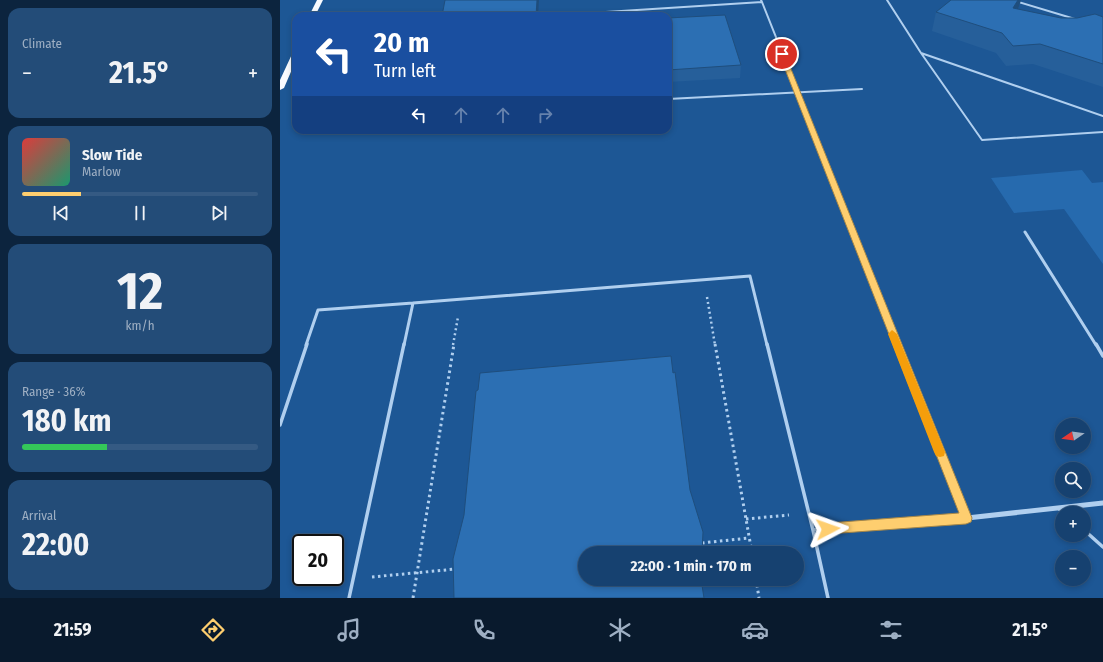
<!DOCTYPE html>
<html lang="en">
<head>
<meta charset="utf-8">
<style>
	:root { --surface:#164170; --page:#234c78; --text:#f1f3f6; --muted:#9eafc3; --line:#355a83; --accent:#fece6f }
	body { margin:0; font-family:"Fira Sans Condensed",sans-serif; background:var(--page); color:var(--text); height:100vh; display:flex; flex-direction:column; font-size:15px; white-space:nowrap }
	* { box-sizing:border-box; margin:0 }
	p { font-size:13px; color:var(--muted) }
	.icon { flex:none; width:22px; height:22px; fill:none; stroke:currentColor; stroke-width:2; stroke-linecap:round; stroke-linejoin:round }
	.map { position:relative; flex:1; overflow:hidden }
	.panel { display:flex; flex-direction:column; gap:8px; padding:8px; background:#0c243e; width:280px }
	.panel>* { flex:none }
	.hud { position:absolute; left:12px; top:12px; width:380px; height:122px; border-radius:12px; box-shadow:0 2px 6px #0003,0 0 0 1px var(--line); background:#1a4fa0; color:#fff; overflow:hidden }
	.needle { width:26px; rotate:257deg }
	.controls { position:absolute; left:775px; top:418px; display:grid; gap:8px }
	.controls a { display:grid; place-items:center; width:36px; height:36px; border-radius:50%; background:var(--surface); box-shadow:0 2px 6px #0003,0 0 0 1px var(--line); font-size:20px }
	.speed { position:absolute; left:12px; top:534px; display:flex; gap:8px; font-size:20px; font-weight:700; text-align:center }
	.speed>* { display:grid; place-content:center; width:52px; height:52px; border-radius:50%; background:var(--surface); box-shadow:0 2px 6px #0003,0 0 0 1px var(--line); line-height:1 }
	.speed .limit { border:2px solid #111; border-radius:6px; background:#fff; color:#111 }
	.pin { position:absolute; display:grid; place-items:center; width:34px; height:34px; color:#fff; margin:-17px; border:2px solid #fff; border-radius:50%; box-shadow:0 1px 4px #0007 }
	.me { position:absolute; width:44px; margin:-22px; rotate:86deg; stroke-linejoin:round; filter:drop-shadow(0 0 3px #0008) }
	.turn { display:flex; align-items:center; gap:14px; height:84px; padding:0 16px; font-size:18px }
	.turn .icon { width:52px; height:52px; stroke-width:2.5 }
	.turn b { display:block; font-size:28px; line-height:34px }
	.lanes { display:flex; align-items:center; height:38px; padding:0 16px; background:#0003; justify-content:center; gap:20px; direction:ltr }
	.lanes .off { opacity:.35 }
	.big { font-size:30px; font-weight:700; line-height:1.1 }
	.panel .card { flex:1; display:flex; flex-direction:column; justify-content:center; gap:6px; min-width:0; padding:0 14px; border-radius:12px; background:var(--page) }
	.panel .dial { align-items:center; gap:0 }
	.dial b { font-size:52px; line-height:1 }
	.song { display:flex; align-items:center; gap:12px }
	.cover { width:48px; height:48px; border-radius:6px; background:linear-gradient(135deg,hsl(0 70% 55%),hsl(160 70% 35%)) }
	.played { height:4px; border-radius:2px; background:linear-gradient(90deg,var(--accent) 25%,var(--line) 25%) }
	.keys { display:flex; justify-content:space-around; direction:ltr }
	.heat { display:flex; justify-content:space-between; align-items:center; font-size:22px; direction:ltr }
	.charge { height:6px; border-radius:3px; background:linear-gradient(90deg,#34c759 36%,var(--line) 0) }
	.trip { position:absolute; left:298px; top:546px; width:226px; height:40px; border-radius:20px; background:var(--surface); box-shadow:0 2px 6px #0003,0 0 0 1px var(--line); font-weight:700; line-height:40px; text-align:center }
	.menu { display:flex; height:64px; justify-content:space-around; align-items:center; background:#091a2d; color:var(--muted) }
	.menu .icon { width:28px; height:28px }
	.menu .current { color:var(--accent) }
	.menu b { font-size:18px; color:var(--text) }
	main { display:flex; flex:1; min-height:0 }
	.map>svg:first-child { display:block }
</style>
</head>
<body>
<main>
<section class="panel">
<div class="card"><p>Climate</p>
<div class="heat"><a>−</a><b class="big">21.5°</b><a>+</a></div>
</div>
<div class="card">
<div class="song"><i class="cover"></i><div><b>Slow Tide</b><p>Marlow</p></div></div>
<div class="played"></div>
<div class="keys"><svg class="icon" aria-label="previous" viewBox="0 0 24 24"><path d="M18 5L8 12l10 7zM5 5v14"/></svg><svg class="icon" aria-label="pause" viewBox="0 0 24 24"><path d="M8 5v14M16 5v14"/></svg><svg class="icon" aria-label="next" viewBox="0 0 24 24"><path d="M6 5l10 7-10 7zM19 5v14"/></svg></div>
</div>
<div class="card dial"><b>12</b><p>km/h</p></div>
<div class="card"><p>Range · 36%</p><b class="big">180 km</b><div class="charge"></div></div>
<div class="card"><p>Arrival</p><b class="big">22:00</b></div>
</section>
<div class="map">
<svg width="823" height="598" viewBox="0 0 823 598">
	<rect width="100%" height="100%" fill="#1d5795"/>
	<path fill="#266aae" d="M802,170l10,13 11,-1v82l-39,-55 -50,4 -23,-35z"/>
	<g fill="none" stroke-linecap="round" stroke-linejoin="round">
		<path stroke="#b0cfef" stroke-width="2.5" stroke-dasharray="2 3" stroke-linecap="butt" d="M427,297l8,48
			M173,345l5,-28"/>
		<path stroke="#b0cfef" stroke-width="3" stroke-dasharray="2.5 3.5" stroke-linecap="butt" d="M435,344l37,209
			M466,519l43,-4
			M422,543l47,-5
			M92,577l84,-8
			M476,579l3,19
			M133,598l41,-254"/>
		<path stroke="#b0cfef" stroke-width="2" d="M607,0l34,53 182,63
			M732,0l63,19
			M482,2l59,148
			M310,13l172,-11 -1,-2
			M641,53l61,87 121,-8
			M388,99l194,-10"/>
		<path stroke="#b0cfef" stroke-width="3" d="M541,149l77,196
			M745,232l71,113
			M133,303l337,-27 17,69
			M26,345l12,-35 95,-7 -9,42"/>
		<path stroke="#b0cfef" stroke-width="3.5" d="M487,344l46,186
			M816,344l7,12
			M0,425l27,-81
			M778,508l6,5
			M804,530l19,17
			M69,598l55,-254
			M548,598l-15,-68 154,-12 -69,-174"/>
		<path stroke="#b0cfef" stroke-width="5" d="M687,518l136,-15"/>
		<path fill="#f8fbff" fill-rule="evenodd" d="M37,0h6l-8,16h-6z
			M16,50v10l-12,28 -4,2v-10l13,-28z"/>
	</g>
	<path fill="#265f9a" d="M741,0l-3,9 43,9 42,-1v70l-70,-23 -27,2 -10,-13 -64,-22 4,-19z
		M388,18l73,47 -1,13 -72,4z"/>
	<path fill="#1f4e7d" d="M257,0h2l-1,16h-2z
		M738,0h3l-4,12 -4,-4z"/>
	<path fill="#2c6fb3" stroke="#1f4e7d" d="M165,0h92l-1,16h-94z
		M671,0h67l-5,8 48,10h16l18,-4 8,3v47l-63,-20 -27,2 -11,-13 -66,-21z
		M445,15l16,50 -73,5v-52z
		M391,356l2,17 2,-1 15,118 13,42 -1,21h-117v26h116l3,19h-250l-1,-39 11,-44 12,-124 2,-1 2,-17z"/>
	<path fill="#fece6f" stroke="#a58648" d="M500,52l5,2 187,464 -1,4 -5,2 -138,10 -4,-2 -1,-3 1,-4 4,-2 131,-10 -180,-459z"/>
	<path fill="#f59e0b" d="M612,330l5,4 48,118 -1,4 -4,1 -4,-1 -2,-4 -46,-118z"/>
</svg>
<div class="controls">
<a><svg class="needle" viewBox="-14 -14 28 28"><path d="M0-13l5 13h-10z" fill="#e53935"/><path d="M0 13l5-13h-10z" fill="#9eafc3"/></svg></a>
<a><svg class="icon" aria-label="search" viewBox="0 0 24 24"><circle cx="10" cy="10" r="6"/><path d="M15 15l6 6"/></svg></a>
<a>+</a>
<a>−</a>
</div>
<div class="speed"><div class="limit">20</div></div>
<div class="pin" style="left:502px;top:54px;background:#d93025"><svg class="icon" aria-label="arrive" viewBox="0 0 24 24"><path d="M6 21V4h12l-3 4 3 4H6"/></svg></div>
<svg class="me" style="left:548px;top:529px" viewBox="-20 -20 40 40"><path d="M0-17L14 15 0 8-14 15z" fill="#fece6f" stroke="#fff" stroke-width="4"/></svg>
<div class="trip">22:00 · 1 min · 170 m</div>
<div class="hud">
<div class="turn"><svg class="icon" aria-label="left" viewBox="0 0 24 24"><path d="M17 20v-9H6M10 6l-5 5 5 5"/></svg><div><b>20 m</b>Turn left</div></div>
<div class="lanes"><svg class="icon" aria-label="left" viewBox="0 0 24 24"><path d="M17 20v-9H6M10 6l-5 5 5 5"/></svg><svg class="icon off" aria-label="ahead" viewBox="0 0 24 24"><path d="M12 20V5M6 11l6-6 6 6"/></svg><svg class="icon off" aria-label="ahead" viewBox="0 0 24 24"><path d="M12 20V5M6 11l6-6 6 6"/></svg><svg class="icon off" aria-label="right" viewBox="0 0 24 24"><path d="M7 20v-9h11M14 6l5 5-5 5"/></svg></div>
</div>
</div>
</main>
<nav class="menu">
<b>21:59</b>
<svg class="icon current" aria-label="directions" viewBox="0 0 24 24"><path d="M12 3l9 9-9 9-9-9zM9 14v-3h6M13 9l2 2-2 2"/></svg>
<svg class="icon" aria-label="music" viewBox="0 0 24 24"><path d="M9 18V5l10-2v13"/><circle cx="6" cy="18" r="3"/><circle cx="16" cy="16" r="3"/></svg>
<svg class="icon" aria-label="phone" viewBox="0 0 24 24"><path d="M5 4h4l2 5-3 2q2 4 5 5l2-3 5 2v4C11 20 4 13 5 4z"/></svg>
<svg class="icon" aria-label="climate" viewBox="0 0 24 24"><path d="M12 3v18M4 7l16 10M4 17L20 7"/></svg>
<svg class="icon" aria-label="car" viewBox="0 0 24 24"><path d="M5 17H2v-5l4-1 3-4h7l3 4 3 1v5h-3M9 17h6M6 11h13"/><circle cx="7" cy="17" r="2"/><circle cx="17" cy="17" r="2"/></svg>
<svg class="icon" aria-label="filters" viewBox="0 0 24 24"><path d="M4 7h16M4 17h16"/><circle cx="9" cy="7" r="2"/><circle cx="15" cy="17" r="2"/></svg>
<b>21.5°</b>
</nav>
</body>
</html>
